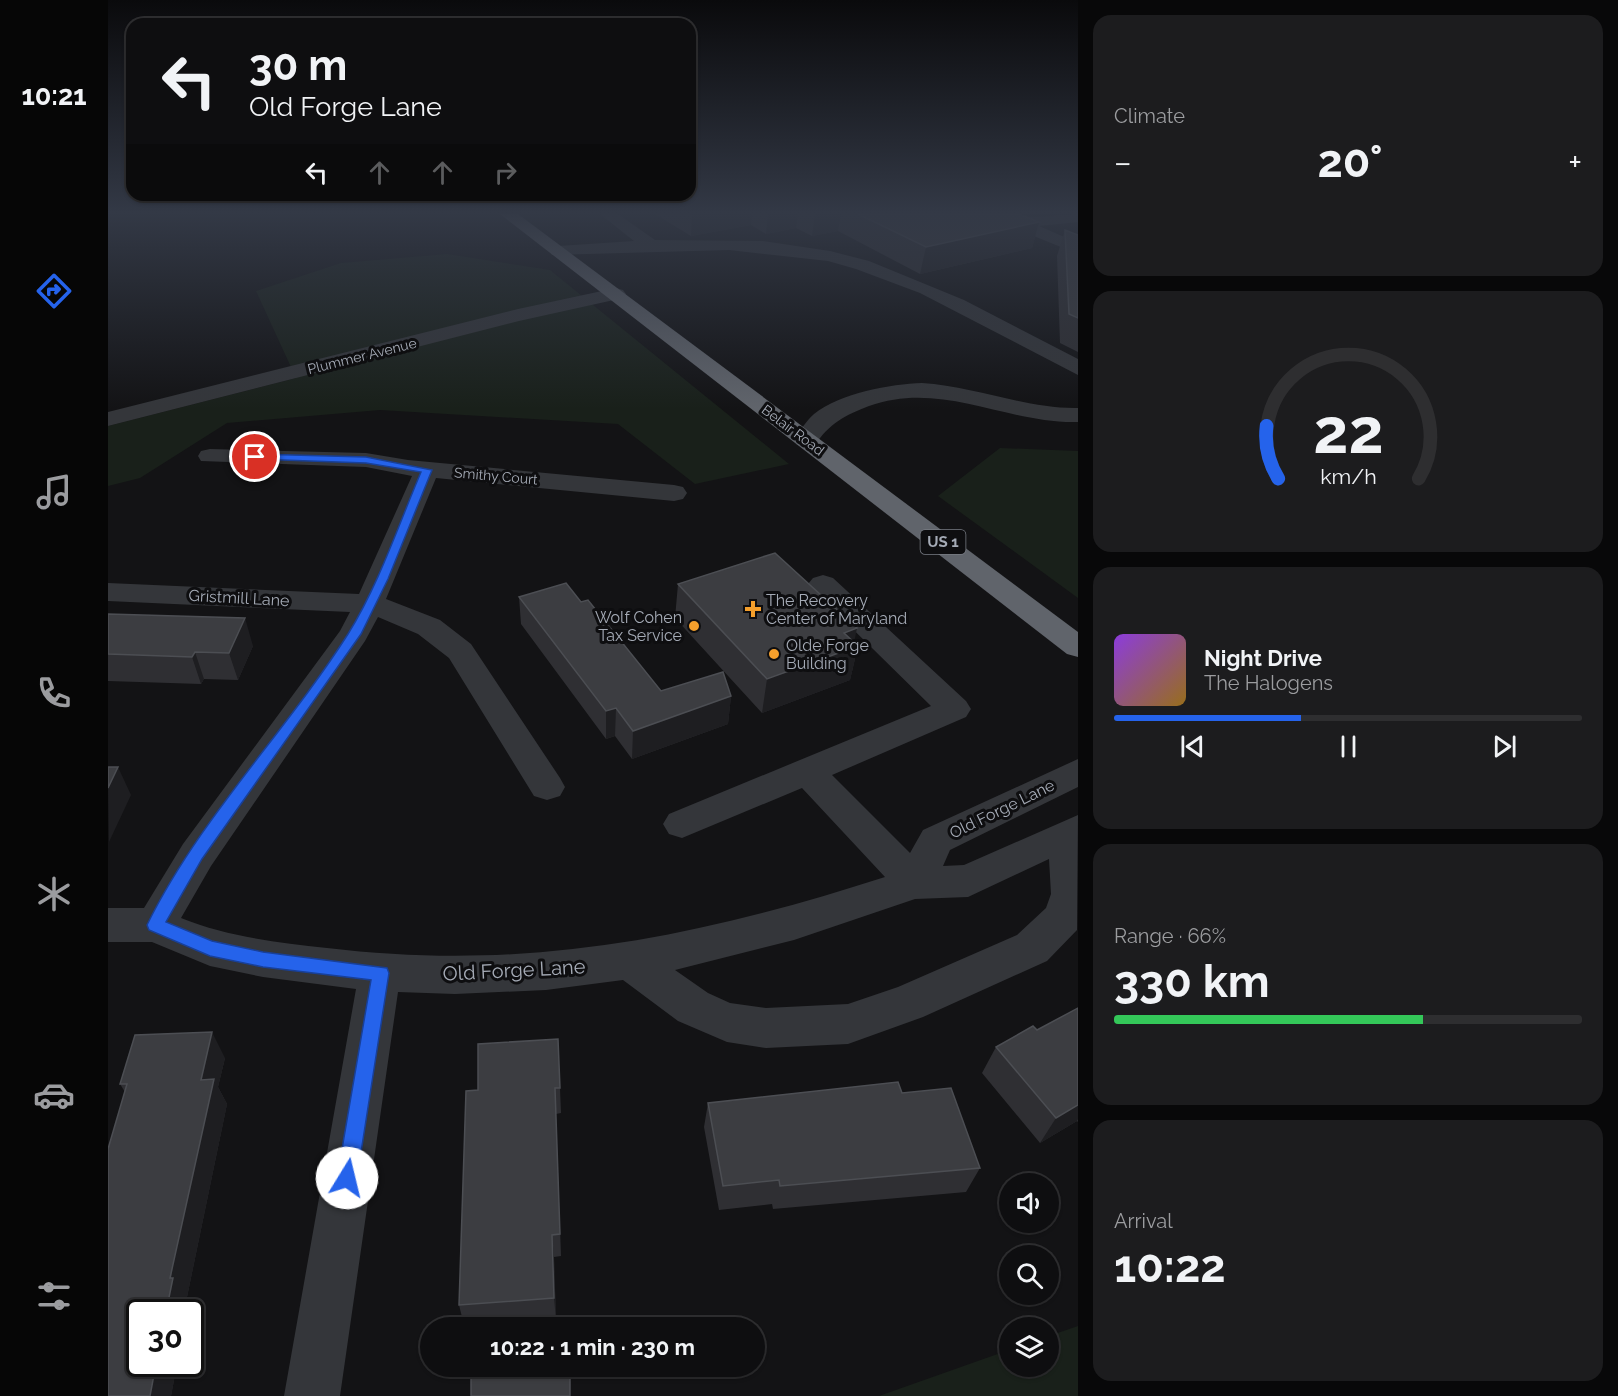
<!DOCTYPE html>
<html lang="en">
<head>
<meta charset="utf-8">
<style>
	:root { --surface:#0e0e10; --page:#1c1c1e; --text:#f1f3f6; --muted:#9b9c9f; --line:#2e2e30; --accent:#2563eb }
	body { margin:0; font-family:Raleway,sans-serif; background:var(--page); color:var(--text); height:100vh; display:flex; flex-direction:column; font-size:22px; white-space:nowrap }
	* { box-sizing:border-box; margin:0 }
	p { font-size:20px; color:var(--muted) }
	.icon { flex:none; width:33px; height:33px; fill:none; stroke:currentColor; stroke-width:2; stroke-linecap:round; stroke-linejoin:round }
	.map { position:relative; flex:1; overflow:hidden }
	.side { display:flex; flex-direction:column; gap:15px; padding:15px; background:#080809; width:540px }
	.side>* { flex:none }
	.top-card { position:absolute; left:18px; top:18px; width:570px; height:183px; border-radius:18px; box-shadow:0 2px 4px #0004,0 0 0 2px var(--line); background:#0e0e10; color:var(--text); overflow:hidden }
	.buttons { position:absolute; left:891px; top:1173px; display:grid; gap:12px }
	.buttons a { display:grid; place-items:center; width:60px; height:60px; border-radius:50%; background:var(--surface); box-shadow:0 2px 4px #0004,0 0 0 2px var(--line); font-size:30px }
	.speed { position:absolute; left:18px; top:1299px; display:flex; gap:12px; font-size:30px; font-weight:700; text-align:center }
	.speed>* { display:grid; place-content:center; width:78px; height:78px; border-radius:50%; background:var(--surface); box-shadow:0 2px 4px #0004,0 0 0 2px var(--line); line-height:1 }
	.speed .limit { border:3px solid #111; border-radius:9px; background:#fff; color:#111 }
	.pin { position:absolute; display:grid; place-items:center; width:51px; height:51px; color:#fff; margin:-26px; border:3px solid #fff; border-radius:50%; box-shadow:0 2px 6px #0007 }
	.me { position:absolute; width:66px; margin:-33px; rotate:9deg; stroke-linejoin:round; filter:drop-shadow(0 0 4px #0008) }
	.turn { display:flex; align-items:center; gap:21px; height:126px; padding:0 24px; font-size:27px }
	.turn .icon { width:78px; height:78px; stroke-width:2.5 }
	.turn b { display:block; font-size:42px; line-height:51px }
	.lanes { display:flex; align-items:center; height:57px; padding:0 24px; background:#0003; justify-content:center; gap:30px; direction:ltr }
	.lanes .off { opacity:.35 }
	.big { font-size:45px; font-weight:700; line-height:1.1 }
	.side .card { flex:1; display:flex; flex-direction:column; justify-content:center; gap:9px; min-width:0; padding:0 21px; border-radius:18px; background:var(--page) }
	.side .dial { align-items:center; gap:0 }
	.dial svg { height:156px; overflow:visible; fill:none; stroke:var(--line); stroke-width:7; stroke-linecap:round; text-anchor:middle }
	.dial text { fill:var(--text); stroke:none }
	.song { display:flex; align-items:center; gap:18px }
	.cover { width:72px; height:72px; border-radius:9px; background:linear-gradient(135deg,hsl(270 70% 55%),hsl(40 70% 35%)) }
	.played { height:6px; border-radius:3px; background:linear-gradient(90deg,var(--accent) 40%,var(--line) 40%) }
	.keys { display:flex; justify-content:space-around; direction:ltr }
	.heat { display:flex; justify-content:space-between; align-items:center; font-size:33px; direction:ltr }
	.charge { height:9px; border-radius:4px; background:linear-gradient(90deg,#34c759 66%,var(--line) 0) }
	.trip { position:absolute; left:312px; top:1317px; width:345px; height:60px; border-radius:30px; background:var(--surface); box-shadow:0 2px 4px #0004,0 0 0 2px var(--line); font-weight:700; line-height:60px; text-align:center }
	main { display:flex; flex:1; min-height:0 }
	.tabs { display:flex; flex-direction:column; width:108px; justify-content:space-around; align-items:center; background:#060606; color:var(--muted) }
	.tabs .icon { width:42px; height:42px }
	.tabs .selected { color:var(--accent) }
	.tabs b { font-size:27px; color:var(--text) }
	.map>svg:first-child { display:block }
</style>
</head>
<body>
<main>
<nav class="tabs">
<b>10:21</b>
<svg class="icon selected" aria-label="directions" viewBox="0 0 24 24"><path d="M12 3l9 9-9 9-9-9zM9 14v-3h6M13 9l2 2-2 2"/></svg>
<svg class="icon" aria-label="music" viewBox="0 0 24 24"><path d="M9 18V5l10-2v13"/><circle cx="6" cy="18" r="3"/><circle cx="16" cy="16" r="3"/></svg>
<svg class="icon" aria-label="phone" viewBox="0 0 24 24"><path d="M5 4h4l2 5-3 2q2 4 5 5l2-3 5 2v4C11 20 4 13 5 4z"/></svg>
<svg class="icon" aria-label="climate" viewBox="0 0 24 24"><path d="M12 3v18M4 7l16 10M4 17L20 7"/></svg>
<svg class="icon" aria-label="car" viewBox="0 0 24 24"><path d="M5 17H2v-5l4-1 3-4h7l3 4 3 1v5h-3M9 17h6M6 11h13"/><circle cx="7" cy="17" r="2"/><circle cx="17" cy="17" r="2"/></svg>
<svg class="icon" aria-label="filters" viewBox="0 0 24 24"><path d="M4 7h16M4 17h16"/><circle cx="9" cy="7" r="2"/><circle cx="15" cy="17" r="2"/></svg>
</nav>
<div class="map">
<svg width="970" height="1396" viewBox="0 0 970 1396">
	<rect width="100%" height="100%" fill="#131315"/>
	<path fill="#19201a" d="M339,254l103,16 239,194 -94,20 -77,-60 -238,-14 -153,13 -87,55 -32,8v-60l188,-48 -40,-87 85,-28z
		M892,448l78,3v147l-140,-102z
		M970,1326v70h-199l130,-46 1,16h38l1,-30z"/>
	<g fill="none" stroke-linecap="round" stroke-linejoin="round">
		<path fill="#34363a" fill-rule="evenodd" d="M492,214h18l37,26 108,1 67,10 39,10 95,39 114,59v16l-158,-82 -64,-24 -28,-8 -99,-11 -177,5 -3,-4 9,-5 76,-5z
			M880,214h21l11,4 58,-4v8l-39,4 39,17v11l-88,-36z
			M508,288l7,2 3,4 -3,4 -104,23 -411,105v-14l410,-103z
			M814,383c52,3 104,26 156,25v14c-72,2 -136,-42 -209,-16 -24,9 -40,18 -54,39l-9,2 -9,-2 -3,-5c6,-9 12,-19 20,-26 26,-21 77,-30 108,-31z
			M102,449l156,4 42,7 266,25 9,2 4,6 -4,6 -9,2 -238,-23 -50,121 54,21 31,24 89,134 5,9 -5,9 -13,4 -13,-4 -85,-138 -31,-24 -40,-17 -13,24 -154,225 -30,52c47,19 95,24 146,30 200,24 368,-10 558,-71l-83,-89 -120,50 -13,-4 -6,-10 6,-10 262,-108 -118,-116 -5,-6 5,-6 10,-3 10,3 133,123 5,8 -5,8 -134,58 78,78 13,-23 155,-71v28l-128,63 -7,16 21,-1 114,-50 -1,115 -30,31 -124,56 -75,27 -82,4 -39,-6 -49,-21 -55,-41 -77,10 -91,4 -57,-2 -58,404h-56l72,-407 -93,-12 -53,-11 -58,-24h-44v-34h36l39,-64 157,-213 10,-19 -242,-11v-18l251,11 53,-118 -46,-9 -165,-6 -3,-5 3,-5zM941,859l2,35 -5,14 -29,27 -119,52 -50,17 -82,4 -36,-5 -22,-10 -33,-23 119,-30 121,-41 53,-2z"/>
		<path fill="#60646b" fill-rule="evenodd" d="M392,214h18l560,418v25l-11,-3z"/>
	</g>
	<path fill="#2f2f33" d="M547,214h364l20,8 -7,26 -112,26 -82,-43 -26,5 -16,-8 -30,6 -15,-9 -60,11z
		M957,230l13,5v117l-18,-9 -3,-87z
		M570,584l176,58 4,4 -8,34 -88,33 -87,-95z
		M411,597l142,94 70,5 -3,28 -96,35 -17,-23 -9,3 -85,-115z
		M0,614l145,32 -15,34 -34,-1 -3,5 -93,-3z
		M970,1008v114l-1,-1 -37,22 -58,-70 14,-26 41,-17z
		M450,1039l3,74 -5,1 5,142 -7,1 2,62 -92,6 -5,-20 19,-215z
		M117,1058l-7,29 9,17 -40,193 2,2 -3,13h-46v52h37l-6,32h-63l17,-304 -5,-8z
		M794,1093l78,75 -14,24 -193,17 -1,-5 -53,6 -15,-83 4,-24z"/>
	<path fill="#1e1e21" d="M584,214h60l-1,11 -60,11z
		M660,214h30l-2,14 -30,6z
		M707,214h26l-3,17 -26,5z
		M931,222l-7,26 -112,26 6,-27z
		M137,618l8,28 -15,34 -9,-27z
		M749,628l-4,20 5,-2 -8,34 -88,33 5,-34 77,-46z
		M87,652l9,27 -3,5 -9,-27z
		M623,696l-3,28 -96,35 1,-28z
		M508,708l-1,28 -9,3v-28z
		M10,767l13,28 -22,47 -1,-54z
		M104,1032l13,26 -7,29 9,17 -40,193 2,2 -3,13h-20l35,-232z
		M970,1105v14l-1,2 -37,22 16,-25z
		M444,1235l2,22 2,62 -2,-21z
		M48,1364h21l-6,32h-21z"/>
	<path fill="#3c3d41" stroke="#4c4e53" stroke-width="1.5" d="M750,214h161l20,8 -113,25z
		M957,230l13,5v83l-9,-4z
		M667,553l82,75 -13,5 14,13 -91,33 -89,-95z
		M458,583l15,19 7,-2 73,91 62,-19 8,24 -98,35 -17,-23 -10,3 -87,-114z
		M0,614l137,4 -16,35 -34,-1 -3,5 -84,-3z
		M0,767h10l-10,21z
		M970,1008v97l-22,13 -60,-71 37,-21 4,4z
		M104,1032l-11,48 13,-1 -44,199h3l-7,34h-26v52h16l-6,32h-42v-247l19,-65h-7l15,-49z
		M450,1039l2,49h-5l5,146 -8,1 2,63 -95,7 7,-214 12,-1v-46z
		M790,1082l4,11 49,-5 29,80 -200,18 -1,-6 -56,6 -15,-83z
		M419,1366h43v30h-99v-26z"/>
	<linearGradient id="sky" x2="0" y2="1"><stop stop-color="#0a0a0c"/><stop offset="0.52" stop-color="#333946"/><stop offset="1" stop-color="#333946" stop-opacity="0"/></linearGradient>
	<rect width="970" height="409" fill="url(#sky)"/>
	<path fill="#2563eb" stroke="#184099" stroke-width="1.5" d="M147,454l111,3 66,13 -44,109 -27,55 -159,225 -36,63 46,19 51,11 124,16 2,5 -32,205 -3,7 -7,3 -7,-3 -3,-7 34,-198 -108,-13 -53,-11 -61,-26 -2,-5c52,-106 138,-192 201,-291 31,-50 50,-108 73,-162l-55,-9 -115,-4v-4z"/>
	<g fill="#f49f2c" stroke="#0e0e10" stroke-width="2">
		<path d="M642 600h6v6h6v6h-6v6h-6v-6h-6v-6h6z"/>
		<circle cx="586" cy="626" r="6"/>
		<circle cx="666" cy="654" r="6"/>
	</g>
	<g text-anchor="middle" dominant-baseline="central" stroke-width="6" stroke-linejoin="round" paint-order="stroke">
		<g font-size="14" fill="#a5abb6" stroke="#0e0e10">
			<text transform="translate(254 356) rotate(-14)">Plummer Avenue</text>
			<text transform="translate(685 430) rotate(37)">Belair Road</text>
			<text transform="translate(388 476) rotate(5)">Smithy Court</text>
		</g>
		<rect fill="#0e0e10" stroke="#787c84" stroke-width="1.5" x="812.5" y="530" width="45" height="24" rx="4.5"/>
		<g font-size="15" font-weight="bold" fill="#a5abb6">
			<text x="835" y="542">US 1</text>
		</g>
		<g font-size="16" fill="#a5abb6" stroke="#0e0e10">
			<text transform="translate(131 598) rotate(3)">Gristmill Lane</text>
			<text transform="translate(894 809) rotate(-26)">Old Forge Lane</text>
		</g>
		<g font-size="16" fill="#a5abb6" stroke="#0e0e10" text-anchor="start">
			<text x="658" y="600">The Recovery<tspan x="658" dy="18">Center of Maryland</tspan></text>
			<text x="574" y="617" text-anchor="end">Wolf Cohen<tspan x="574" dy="18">Tax Service</tspan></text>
			<text x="678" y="645">Olde Forge<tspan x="678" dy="18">Building</tspan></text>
		</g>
		<g font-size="20" fill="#a5abb6" stroke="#0e0e10">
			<text transform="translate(406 970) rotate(-3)">Old Forge Lane</text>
		</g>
	</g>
</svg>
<div class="buttons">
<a><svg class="icon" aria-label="sound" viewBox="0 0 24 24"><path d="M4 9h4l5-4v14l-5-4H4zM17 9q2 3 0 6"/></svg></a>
<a><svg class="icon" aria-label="search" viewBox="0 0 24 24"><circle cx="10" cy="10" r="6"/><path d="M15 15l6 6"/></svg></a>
<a><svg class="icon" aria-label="layers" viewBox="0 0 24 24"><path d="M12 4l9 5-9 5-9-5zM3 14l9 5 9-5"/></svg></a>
</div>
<div class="speed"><div class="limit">30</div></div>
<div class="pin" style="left:147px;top:457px;background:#d93025"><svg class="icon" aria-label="arrive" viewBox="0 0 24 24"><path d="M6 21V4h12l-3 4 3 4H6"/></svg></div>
<svg class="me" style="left:239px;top:1178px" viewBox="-20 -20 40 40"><circle r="19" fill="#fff"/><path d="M0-13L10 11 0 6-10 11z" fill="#2563eb"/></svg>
<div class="trip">10:22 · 1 min · 230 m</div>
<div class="top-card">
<div class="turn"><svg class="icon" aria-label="left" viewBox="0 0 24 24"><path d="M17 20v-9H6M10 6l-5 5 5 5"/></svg><div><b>30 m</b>Old Forge Lane</div></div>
<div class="lanes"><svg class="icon" aria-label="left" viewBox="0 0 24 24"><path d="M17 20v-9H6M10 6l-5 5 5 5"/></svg><svg class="icon off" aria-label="ahead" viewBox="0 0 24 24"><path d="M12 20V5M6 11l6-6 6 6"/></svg><svg class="icon off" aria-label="ahead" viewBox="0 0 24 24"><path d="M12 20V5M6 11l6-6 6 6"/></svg><svg class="icon off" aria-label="right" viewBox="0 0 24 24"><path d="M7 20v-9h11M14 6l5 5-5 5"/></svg></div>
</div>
</div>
<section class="side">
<div class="card"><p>Climate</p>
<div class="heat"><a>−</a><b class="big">20°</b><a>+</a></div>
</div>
<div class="card dial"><svg viewBox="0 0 100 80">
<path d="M14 69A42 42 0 1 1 86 69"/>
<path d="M14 69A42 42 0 0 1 8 42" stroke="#2563eb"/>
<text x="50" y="56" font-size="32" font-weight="700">22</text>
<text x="50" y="72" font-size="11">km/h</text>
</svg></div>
<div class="card">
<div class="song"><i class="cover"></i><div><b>Night Drive</b><p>The Halogens</p></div></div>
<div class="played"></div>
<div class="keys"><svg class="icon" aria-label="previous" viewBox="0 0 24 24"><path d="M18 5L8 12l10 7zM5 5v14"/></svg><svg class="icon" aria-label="pause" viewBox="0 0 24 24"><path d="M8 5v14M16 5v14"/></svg><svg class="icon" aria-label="next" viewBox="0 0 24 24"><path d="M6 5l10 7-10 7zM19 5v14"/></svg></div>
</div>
<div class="card"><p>Range · 66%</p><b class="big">330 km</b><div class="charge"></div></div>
<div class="card"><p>Arrival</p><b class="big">10:22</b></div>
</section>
</main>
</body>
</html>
